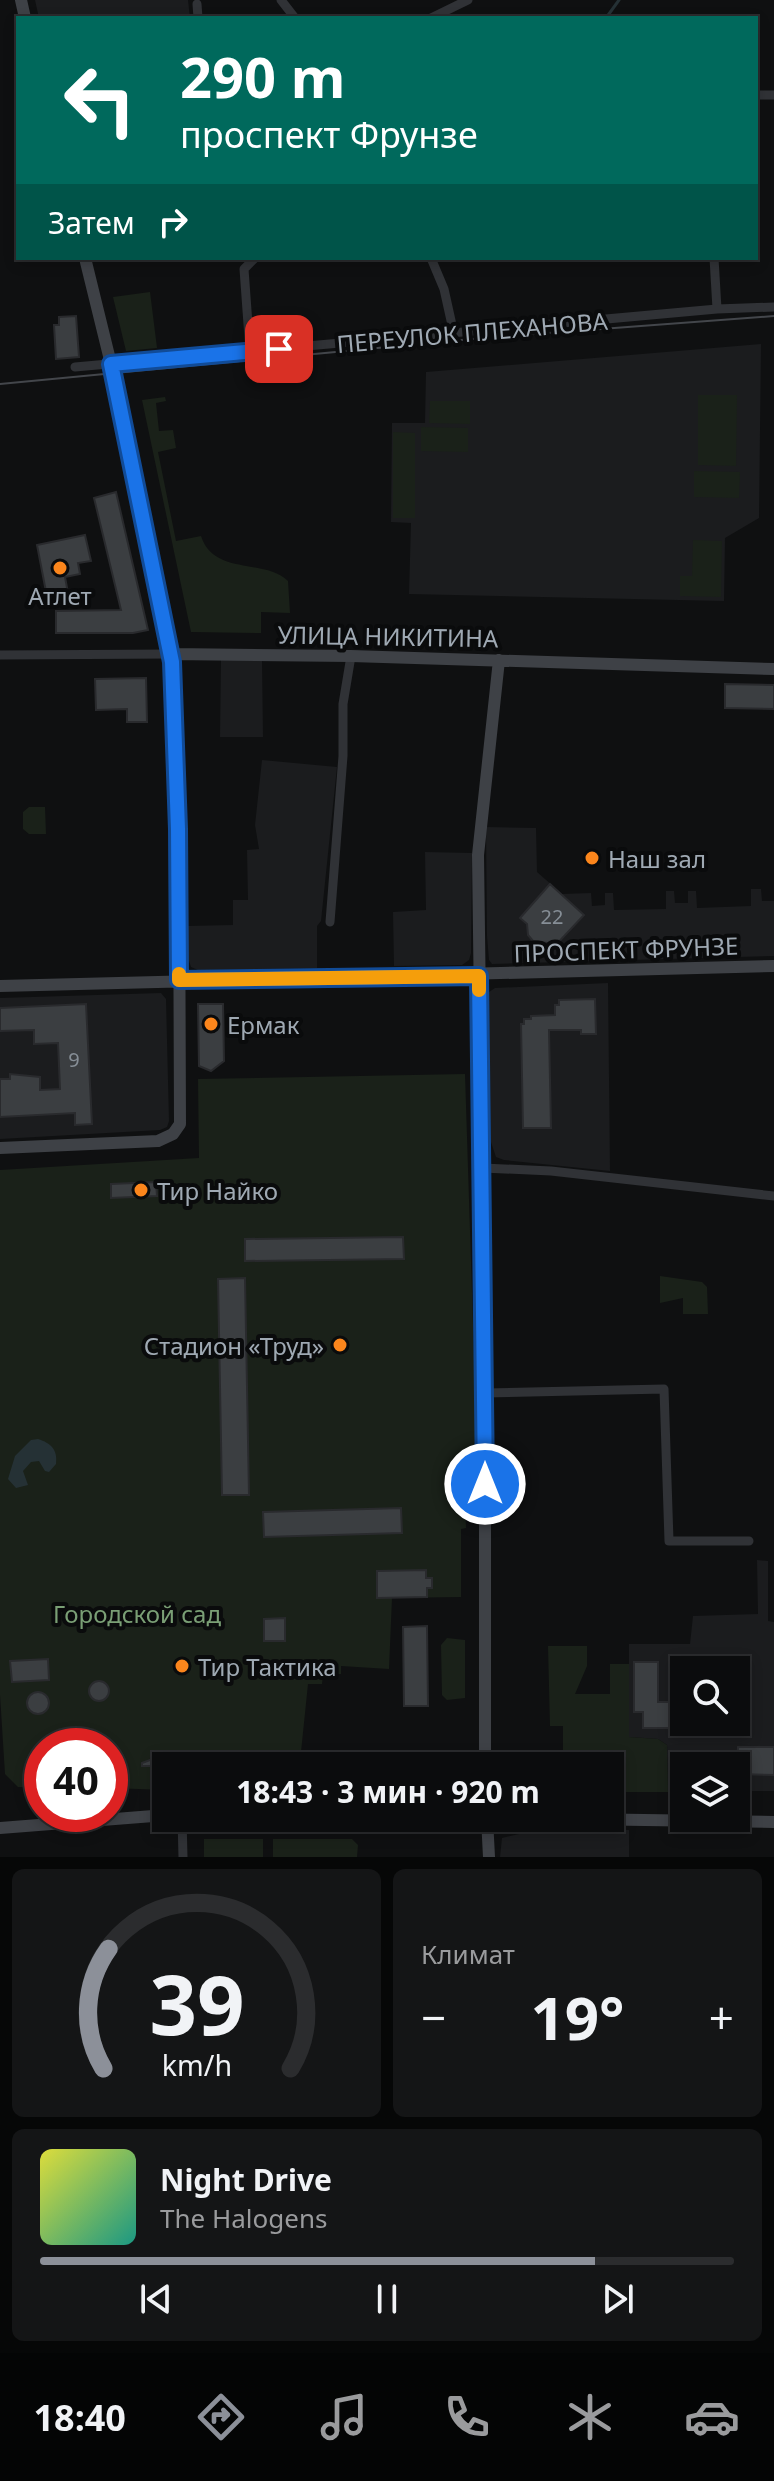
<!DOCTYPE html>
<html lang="ru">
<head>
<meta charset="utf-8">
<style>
	:root { --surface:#0b0c0d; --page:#141516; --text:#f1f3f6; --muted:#9a9b9d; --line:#2b2c2e; --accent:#8c9099 }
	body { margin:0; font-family:"Noto Sans",sans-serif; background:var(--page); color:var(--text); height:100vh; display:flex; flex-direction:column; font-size:30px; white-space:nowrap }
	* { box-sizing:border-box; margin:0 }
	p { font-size:26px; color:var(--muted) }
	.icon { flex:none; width:44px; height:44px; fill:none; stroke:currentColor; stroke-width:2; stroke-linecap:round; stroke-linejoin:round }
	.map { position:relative; height:1857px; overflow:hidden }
	.sheet { display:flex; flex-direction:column; gap:12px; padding:12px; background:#060707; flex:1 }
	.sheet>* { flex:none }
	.banner { position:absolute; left:16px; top:16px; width:742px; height:244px; border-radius:0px; box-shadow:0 4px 12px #0003,0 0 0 2px var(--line); background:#00695c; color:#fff; overflow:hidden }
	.tools { position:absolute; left:670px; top:1656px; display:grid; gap:16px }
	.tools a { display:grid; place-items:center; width:80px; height:80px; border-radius:0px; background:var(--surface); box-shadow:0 4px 12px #0003,0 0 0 2px var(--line); font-size:40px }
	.speed { position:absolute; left:24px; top:1728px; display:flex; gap:16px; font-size:40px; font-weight:700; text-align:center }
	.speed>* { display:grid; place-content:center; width:104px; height:104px; border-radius:50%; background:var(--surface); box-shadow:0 4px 12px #0003,0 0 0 2px var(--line); line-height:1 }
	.speed .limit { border:12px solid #d22; background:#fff; color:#111 }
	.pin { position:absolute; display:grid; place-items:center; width:68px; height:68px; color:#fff; margin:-34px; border-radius:16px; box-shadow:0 4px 12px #0006 }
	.me { position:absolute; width:88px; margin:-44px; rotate:0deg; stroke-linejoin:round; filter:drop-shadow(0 0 6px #0008) }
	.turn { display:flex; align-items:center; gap:28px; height:168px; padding:0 32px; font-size:36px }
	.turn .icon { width:104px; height:104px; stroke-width:2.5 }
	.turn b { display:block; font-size:56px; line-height:68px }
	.then { display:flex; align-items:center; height:76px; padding:0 32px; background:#0003; gap:16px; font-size:30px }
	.big { font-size:60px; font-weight:700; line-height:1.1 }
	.sheet .tile { flex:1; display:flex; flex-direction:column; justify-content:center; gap:12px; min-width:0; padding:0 28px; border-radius:12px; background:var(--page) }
	.sheet .dial { align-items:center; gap:0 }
	.dial svg { height:208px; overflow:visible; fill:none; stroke:var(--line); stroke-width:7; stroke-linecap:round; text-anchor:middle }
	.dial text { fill:var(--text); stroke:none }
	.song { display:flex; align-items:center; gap:24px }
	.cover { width:96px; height:96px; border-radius:12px; background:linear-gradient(135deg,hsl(60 70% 55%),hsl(170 70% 35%)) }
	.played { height:8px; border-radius:4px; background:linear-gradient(90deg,var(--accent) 80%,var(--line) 80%) }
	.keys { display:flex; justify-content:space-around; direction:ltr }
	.heat { display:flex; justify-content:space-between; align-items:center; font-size:44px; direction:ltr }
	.sheet .tiles { flex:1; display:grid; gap:12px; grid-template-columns:1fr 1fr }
	.tile:last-child { grid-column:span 2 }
	.trip { position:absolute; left:152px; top:1752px; width:472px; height:80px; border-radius:0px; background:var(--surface); box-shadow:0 4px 12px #0003,0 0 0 2px var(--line); font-weight:700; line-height:80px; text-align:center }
	.menu { display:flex; height:128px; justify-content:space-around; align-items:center; background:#040505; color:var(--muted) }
	.menu .icon { width:56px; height:56px }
	.menu .on { color:var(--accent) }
	.menu b { font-size:36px; color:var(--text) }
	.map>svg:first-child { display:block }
</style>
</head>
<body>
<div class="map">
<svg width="774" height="1857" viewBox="0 0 774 1857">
	<rect width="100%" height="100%" fill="#0f1011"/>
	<path fill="#1b1c1e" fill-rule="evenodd" d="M35,0h153l2,18h-151z
		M761,344l-2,174 -34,20 -1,63 -315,-7 2,-71 -20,-1 1,-99h33l1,-51z
		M221,660h41l1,77h-43z
		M262,760l75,7 -16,154 -4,5v42l-119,2 -7,-3 -3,-9 -1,-32 46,-1v-25h15l-1,-50 12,-1 -4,-24z
		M486,827l50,1 1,44 25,22 29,-1 1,13 13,-1v-12h8l1,17 52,-1v-18h8l1,12h13v-12h8l1,17 54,-2v-17h10l1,12h12v55l-282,8 -3,-4 -2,-24z
		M425,852l47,1 -1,100 -2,7 -7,5 -68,1 -1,-54 33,-2z
		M608,983l2,188 -106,-11 -8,-3 -6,-18 -1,-147 6,-4z
		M161,993l5,6 3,122 -2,6 -7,3 -160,9v-141z
		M757,1560l11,1v60l6,1v169h-38v-25h-52v26h-16l-1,-47 -9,-6 -29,-2v-93h61l3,-28 65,-2zM684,1670h52v52h-52z
		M519,1830h110v27h-129l2,-19 17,-4z"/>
	<path fill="#1a2119" d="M150,292l7,56 -31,3 -13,-54z
		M698,395h39l-1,71 -38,-1z
		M165,397l1,4 -10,2 3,28 14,-1 3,18 -18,4 18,89 25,-5c13,40 63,22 87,45l2,32 -29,-1v21l-70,-1 -49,-232z
		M430,401h40v23l-41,-1z
		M421,427l47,1v24l-47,-1z
		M393,432l22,1v85h-22z
		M694,471l46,1 -1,26 -45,-1z
		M693,540l29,1 -1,56 -41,-1v-20h12z
		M29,807h16l1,27h-17l-6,-5v-17z
		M465,1074l13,407 -5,3v9l-8,2 1,33 -5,1v68l-69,1 -3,71 -48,-3v8h-18l-1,10h-14l-7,68 -19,6h-46v4l7,-1v5h-77v24l-56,-2v-42h-68v41h-24l-13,-13 -5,-79v-525l199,-12 -1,-79z
		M660,1276l42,6 5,5 1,27h-25v-16l-23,5z
		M447,1638l18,2v58l-18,2 -5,-5 -1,-50z
		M548,1646h39v20l-12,28h35v-30h19v73l29,2 9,6 1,47h-58v-26h-47v-40h-13z
		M204,1839h59v18h-59z
		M273,1839h79l6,6 -1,12h-84z"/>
	<path fill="#253135" d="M38,1439c13,4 20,11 18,25l-7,8 -4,-1 -6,-10 -8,1 -8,9 5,14 -12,3 -8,-9 7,-23 16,-16z"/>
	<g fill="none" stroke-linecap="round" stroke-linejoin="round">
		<path stroke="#253135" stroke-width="3" d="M606,18l13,-18"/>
	</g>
	<path fill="#3b3e41" stroke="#292a2d" stroke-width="2" d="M76,316l3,41 -23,2 -2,-34h5v-8z
		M116,492l32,138 -15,3h-77v-22l65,-1 -27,-112z
		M85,535l6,26 -13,2 2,11 -15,3 3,16 -21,4 -10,-52z
		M146,678l1,44h-20v-13l-31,1 -1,-31z
		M725,684l49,1v24l-49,-1z
		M550,884l34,31 -31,33 -6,-5 -14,-2 -5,-6 -1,-11 -7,-6z
		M595,999l1,35h-15v-4h-32l2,98h-28l-2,-104h3v-5h7v-3l24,-1v-10h4v-5z
		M86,1004l6,120 -17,1v-12l-75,4v-38h10v-5l30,3v13l20,-1 -2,-46 -24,1v-14l-34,1v-23z
		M198,1004h25l1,57 -13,10 -12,-5z
		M156,1182l1,14 -46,2v-14z
		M403,1237l1,22 -159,2v-22z
		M245,1278l4,217h-27l-4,-216z
		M401,1508l1,25 -138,4 -1,-25z
		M426,1570v8h6v10h-5v9l-50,1v-27z
		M285,1618v23h-21v-22z
		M427,1626l1,80h-24l-1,-79z
		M48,1659l1,21 -37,2 -2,-21z
		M634,1662h24v40h26v26h-41v-16h-9z
		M89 1691a10 10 0 1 1 20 0a10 10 0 1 1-20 0Z
		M27 1703a11 11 0 1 1 22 0a11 11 0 1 1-22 0Z
		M738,1747h36v28l-37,-1z
		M166,1754l27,12h-27v20l-11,-8 -1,-12h-12v-3z"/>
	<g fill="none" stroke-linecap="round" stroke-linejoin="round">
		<path stroke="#303236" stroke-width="9" d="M281,0l14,18
			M197,4l1,14
			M431,18l37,-18
			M756,95h18
			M431,258l13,31 10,45
			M714,258l3,51
			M250,352l-6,-83 11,-11
			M75,367l642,-58 57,-2
			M0,655l171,-1
			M330,922l13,-166v-52l8,-48
			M483,1168l68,3 223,25
			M485,1393l179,-4 5,152h80
			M182,1818l1,39"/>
		<path stroke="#3e4146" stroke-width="12" d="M21,0l4,18
			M171,654l180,2 423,13
			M0,986l774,-20
			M0,1148l158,-7 15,-7 7,-10 -1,-267 -7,-195 -61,-298 -26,-106
			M485,1766v-373l-7,-538 21,-195
			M487,1818l2,39
			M504,1818l270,4
			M0,1828l166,-13"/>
		<path stroke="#43464b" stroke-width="2" d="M0,384l493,-47 281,-21"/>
	</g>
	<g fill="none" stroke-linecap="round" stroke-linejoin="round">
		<g stroke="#114b97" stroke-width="20">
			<path id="route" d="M279,349l-168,15 61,298 6,167 1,151 300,-4 6,508"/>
		</g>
		<use href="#route" stroke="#1a73e8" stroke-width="14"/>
		<path stroke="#f59e0b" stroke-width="14" d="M179,974v6l300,-4v14"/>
	</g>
	<g fill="#fc861c" stroke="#0a0b0c" stroke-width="3">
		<circle cx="60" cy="568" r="8"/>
		<circle cx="592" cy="858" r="8"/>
		<circle cx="211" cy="1024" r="8"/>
		<circle cx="141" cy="1190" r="8"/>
		<circle cx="340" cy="1345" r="8"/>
		<circle cx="182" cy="1666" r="8"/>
	</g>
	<g text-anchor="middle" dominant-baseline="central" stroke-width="8" stroke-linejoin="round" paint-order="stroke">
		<g font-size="20" fill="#868e96">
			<text x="552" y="916">22</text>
			<text x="74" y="1059">9</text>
		</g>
		<g font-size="24" fill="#9fa9b3" stroke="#0a0b0c">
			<text transform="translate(472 332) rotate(-5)">ПЕРЕУЛОК ПЛЕХАНОВА</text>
			<text transform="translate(388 636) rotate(1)">УЛИЦА НИКИТИНА</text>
			<text transform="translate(626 949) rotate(-2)">ПРОСПЕКТ ФРУНЗЕ</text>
		</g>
		<g font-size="24" fill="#9fa9b3" stroke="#0a0b0c" text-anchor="start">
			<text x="60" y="595" text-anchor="middle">Атлет</text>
			<text x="608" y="858">Наш зал</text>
			<text x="227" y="1024">Ермак</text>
			<text x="157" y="1190">Тир Найко</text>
			<text x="324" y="1345" text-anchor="end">Стадион «Труд»</text>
			<text x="198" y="1666">Тир Тактика</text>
		</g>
		<g font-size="24" fill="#7a9f75" stroke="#0a0b0c">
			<text x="137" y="1613">Городской сад</text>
		</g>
	</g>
</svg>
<div class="tools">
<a><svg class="icon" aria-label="search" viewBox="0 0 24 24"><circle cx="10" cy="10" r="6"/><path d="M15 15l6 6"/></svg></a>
<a><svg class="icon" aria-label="layers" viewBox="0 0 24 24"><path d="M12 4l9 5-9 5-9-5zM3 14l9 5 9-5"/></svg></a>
</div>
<div class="speed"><div class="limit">40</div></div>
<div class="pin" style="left:279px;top:349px;background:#d93025"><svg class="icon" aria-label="arrive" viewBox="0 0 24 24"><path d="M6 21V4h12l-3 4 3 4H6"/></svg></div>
<svg class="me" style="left:485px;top:1484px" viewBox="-20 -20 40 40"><circle r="17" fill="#1a73e8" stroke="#fff" stroke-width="3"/><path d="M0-11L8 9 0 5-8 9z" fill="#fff"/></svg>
<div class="trip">18:43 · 3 мин · 920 m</div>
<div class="banner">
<div class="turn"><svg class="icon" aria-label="left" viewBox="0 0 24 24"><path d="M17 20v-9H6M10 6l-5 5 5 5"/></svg><div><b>290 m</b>проспект Фрунзе</div></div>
<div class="then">Затем<svg class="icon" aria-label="right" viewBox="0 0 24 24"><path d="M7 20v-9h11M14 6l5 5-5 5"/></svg></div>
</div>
</div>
<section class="sheet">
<div class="tiles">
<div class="tile dial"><svg viewBox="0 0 100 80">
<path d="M14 69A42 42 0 1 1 86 69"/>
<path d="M14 69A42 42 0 0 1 16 23" stroke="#8c9099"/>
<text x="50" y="56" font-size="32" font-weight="700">39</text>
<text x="50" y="72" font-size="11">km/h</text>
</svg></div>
<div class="tile"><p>Климат</p>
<div class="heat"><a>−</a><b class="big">19°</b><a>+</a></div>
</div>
<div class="tile">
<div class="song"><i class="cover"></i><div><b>Night Drive</b><p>The Halogens</p></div></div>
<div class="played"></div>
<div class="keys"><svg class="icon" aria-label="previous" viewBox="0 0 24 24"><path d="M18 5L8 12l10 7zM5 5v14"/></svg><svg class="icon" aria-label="pause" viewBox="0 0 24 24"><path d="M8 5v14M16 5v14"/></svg><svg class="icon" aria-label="next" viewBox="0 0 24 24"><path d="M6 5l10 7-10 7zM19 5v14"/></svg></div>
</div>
</div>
</section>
<nav class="menu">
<b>18:40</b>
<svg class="icon on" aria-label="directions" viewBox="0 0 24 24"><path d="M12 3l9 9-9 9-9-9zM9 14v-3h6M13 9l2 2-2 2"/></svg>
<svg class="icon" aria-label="music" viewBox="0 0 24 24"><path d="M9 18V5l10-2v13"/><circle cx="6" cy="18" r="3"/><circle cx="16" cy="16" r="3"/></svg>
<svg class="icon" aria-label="phone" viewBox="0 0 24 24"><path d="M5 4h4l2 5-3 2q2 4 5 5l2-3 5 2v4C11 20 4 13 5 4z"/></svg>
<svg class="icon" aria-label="climate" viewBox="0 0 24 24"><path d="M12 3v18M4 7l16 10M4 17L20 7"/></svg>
<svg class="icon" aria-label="car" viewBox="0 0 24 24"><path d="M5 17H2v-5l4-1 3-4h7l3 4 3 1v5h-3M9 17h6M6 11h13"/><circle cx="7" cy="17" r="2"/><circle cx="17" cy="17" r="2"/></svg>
</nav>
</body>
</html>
